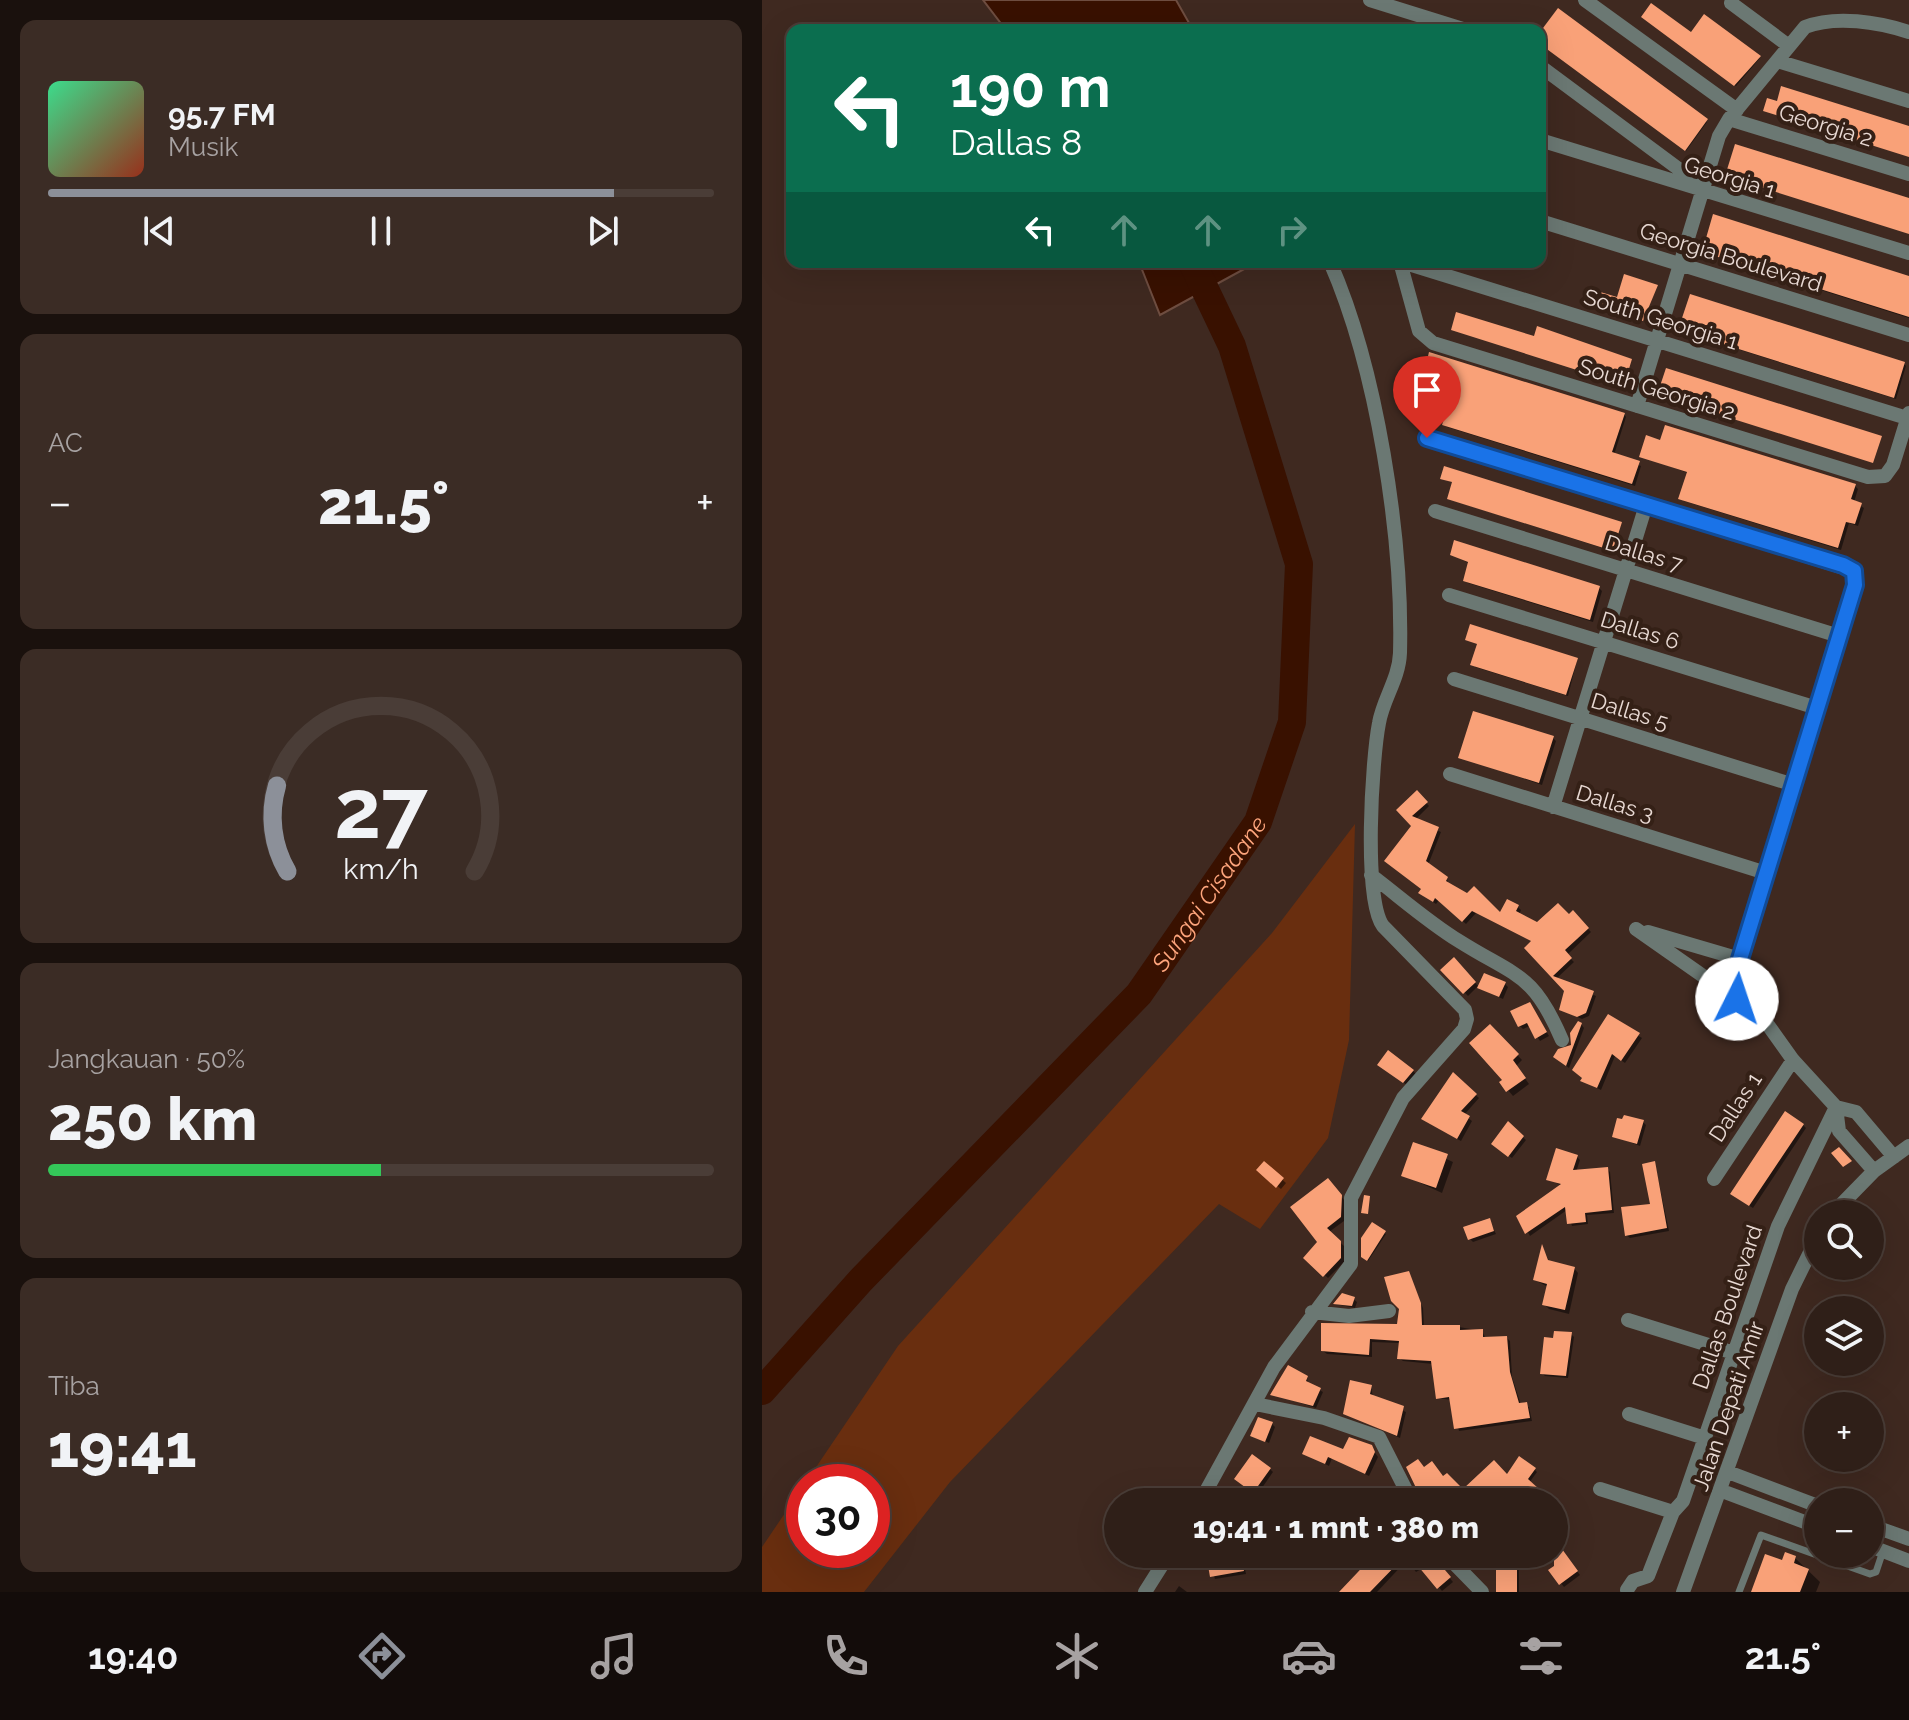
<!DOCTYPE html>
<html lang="id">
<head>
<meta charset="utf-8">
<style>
	:root { --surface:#2f1f18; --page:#3b2c25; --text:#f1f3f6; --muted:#a7a2a2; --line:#4a3d37; --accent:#8c9099 }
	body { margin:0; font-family:Raleway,sans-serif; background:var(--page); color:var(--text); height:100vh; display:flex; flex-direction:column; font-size:30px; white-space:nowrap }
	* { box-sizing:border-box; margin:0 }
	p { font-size:26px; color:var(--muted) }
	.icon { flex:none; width:44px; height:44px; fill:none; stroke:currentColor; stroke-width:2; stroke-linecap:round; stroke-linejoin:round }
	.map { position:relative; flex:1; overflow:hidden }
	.sheet { display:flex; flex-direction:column; gap:20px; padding:20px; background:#1a110d; width:762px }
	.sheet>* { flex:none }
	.banner { position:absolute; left:24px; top:24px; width:760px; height:244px; border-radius:16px; box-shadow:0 8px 32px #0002,0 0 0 2px var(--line); background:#0b6e4f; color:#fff; overflow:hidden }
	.buttons { position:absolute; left:1042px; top:1200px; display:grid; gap:16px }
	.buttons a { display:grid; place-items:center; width:80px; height:80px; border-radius:50%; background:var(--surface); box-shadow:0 8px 32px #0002,0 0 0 2px var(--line); font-size:40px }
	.speed { position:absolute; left:24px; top:1464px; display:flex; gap:16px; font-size:40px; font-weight:700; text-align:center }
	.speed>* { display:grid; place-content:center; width:104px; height:104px; border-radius:50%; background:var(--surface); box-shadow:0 8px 32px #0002,0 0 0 2px var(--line); line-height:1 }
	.speed .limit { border:12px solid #d22; background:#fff; color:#111 }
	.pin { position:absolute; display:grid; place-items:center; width:68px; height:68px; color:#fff; margin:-82px -34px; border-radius:50% 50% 50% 0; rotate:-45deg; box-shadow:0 0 8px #0007 }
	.pin .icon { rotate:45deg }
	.me { position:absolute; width:88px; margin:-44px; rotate:4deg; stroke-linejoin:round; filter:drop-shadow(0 0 6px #0008) }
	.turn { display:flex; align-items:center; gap:28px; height:168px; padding:0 32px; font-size:36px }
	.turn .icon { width:104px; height:104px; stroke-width:2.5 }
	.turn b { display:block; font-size:56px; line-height:68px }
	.lanes { display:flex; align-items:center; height:76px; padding:0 32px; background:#0003; justify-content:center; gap:40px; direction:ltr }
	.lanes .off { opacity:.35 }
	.big { font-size:60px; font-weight:800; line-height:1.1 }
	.sheet .tile { flex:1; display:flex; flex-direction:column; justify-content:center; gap:12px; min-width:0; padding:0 28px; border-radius:16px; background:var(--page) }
	.sheet .dial { align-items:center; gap:0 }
	.dial svg { height:208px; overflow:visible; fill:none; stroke:var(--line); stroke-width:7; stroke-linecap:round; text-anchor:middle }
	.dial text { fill:var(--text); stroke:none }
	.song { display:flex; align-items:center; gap:24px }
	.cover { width:96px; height:96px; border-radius:12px; background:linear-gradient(135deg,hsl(150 70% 55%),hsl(10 70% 35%)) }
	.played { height:8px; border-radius:4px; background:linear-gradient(90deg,var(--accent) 85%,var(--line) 85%) }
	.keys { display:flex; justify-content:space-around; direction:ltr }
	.heat { display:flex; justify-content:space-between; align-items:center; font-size:44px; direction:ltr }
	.charge { height:12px; border-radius:6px; background:linear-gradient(90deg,#34c759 50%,var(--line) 0) }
	.trip { position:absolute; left:342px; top:1488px; width:464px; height:80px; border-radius:40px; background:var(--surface); box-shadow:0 8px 32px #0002,0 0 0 2px var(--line); font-weight:800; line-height:80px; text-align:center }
	.dock { display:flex; height:128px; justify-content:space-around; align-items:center; background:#130c0a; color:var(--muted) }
	.dock .icon { width:56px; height:56px }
	.dock .active { color:var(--accent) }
	.dock b { font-size:36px; color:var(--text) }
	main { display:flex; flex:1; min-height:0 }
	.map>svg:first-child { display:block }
</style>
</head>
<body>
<main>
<section class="sheet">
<div class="tile">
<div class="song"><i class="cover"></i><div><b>95.7 FM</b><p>Musik</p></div></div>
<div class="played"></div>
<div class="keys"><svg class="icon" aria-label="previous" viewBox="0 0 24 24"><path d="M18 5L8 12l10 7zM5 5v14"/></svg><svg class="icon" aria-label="pause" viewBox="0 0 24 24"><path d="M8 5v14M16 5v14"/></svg><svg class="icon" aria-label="next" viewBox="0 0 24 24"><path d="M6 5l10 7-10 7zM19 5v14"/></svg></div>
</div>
<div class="tile"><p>AC</p>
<div class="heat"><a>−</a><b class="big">21.5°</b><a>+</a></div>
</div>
<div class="tile dial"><svg viewBox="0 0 100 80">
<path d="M14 69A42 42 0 1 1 86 69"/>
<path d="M14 69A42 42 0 0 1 10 36" stroke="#8c9099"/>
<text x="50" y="56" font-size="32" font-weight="700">27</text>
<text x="50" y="72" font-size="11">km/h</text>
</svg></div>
<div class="tile"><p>Jangkauan · 50%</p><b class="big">250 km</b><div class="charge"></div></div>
<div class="tile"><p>Tiba</p><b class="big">19:41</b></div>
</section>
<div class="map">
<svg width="1147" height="1592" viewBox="0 0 1147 1592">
	<rect width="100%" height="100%" fill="#3f2920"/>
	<path fill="#692e0f" d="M593,824l-6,216 -21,98 -68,91 -41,-25 -269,278 -86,110h-102v-45l42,-62v65h68v-68h-66l92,-136 374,-413z"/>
	<path fill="#391100" stroke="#6e4d40" stroke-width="2" d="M221,0h193l17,30h-187z
		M377,262h118l-97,53z"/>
	<path fill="#0007" d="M796,11l149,111 -21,29 -146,-109 -3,-12 4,-4 4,3z
		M881,17l48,18 14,-18 55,41 -24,28z
		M942,251l205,27v40l-202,-64z
		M921,332l221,32 2,2 -10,33z
		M661,384l201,30 2,3 -12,38 27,11 -6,20 -188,-59 -3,-3 9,-29z
		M880,456l213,30 3,3 -4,13 10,6 -6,18 -9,-3 -8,27 -157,-49 -3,-3 7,-25z
		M680,478l179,46 -6,28 -163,-52 2,-17z
		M690,554l147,34 3,3 -9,31 -125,-39 -3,-3 5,-16z
		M705,640l110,20 -9,36 -93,-29 4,-22z
		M791,738l3,3 -14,44 -81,-28z
		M655,793l12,13 -14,14 26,12 -13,33 19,13 1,6 53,31 17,-8 3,3 -2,5 18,10 36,-12 18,19 -24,23 7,7 -18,17 40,17 -7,20 -7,3 -21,-9 5,-20 -39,-42 6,-6 -57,-29 -10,11 -27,-24 -3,4 -12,-8 -11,-71 -14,-15z
		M692,960l24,26 -10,10 -25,-26z
		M743,984l3,3 -5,12 -20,-9z
		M770,1007l17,29 -9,5 -10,-15 -7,3 -3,-3z
		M846,1017l34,21 -17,25 -10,-7 -14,34 -18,-9z
		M819,1024l3,4 -15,40 -10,-8 14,-14z
		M728,1026l32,34 -6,6 13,18 -16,12 -11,-13 3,-3z
		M621,1068l30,3 3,3 -9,11z
		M691,1075l26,23 -15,17 8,6 -11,20 -34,-19z
		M881,1122l3,3 -6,21 -26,-10z
		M746,1124l18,16 -14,18 -16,-11z
		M1041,1125l3,3 -53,80 -18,-11z
		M652,1144l39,18 -11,31 -39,-18z
		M815,1157l3,3 -4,12 31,-3 3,3 4,41 -27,2 1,9 -16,2 -5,-16 -37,26 -11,-20 43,-30 -13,-7z
		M502,1163l22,20 -5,6 -23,-19z
		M893,1164l14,67 -39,7 -4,-3 26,-29z
		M569,1183l13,17v21l-15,11 15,14v16l-16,16 -22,-20 14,-15z
		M727,1220l7,14 -23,8 -4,-4z
		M611,1225l13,9 -18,27 -5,-4z
		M781,1248l7,15 24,5 4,5 -9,41 -20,-5 -4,-4 3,-18 -13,-7z
		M646,1273l15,35 1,19h35l23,4 4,8 21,-1 3,3 2,36 9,28 8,2 3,14 -73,10 -8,-31 -13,-2 -5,-34 -30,-3 -4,-3 1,-15 -28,-1v15l-45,-3 -4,-3 76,-25z
		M591,1299l4,3 -2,6 -19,-4z
		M809,1334l3,3 -6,41 -23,-2 -3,-3 13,-33z
		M545,1377l1,7 15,8 -7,16 -43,-14z
		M609,1387l2,10 33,15 -6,26 -55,-25z
		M510,1424l3,3 -6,16 -17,-8z
		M609,1447l7,10 -9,19 -37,-18 -3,8 -25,-13z
		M508,1469l3,3 -16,23 -17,-13z
		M772,1469l3,3 -8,11 12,10 -8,9h-25l-1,-25z
		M792,1524l13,17 -13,10z
		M445,1554h35l4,20 -31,5z
		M615,1554h52l24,28 -11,9 -19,-23 -7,4 -9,-12 -30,32h-32z
		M1033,1558l25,24 -4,10h-62l29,-30z
		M808,1562l10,13 -16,12 -13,-16z
		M754,1566l3,4v22h-20z
		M417,1586l8,6h-12z"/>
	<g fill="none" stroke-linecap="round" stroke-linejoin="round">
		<path stroke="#391100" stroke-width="28" id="s1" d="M0,1391l99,-111 278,-286 119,-172 34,-100 7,-158 -67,-218 -40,-84"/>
	</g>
	<path fill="#f9a178" d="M889,3l40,29 13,-18 57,42 -27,30 -93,-69z
		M796,8l150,111 -23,32 -145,-107v-12z
		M1019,86l128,40v31l-146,-46 4,-13 10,3z
		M973,144l174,54v36l-184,-58z
		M951,214l196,62v41l-207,-65z
		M862,274l34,11 -15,36 -60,-20 4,-13 30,9z
		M928,294l215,68 -11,36 -216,-68z
		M694,312l78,24 3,-10 95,33 -8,26 -173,-55z
		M667,352l196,61 -13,39 28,9 -8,23 -190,-59 10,-31 -31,-9z
		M904,368l216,68 -9,27 -216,-68z
		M903,425l191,59 -5,15 11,4 -7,21 -9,-2 -8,26 -160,-49 9,-27 -48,-15 7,-22 14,5z
		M682,466l178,56 -9,29 -166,-52 5,-17 -12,-3z
		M692,540l146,46 -10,34 -127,-39 5,-19 -18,-7z
		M708,624l108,34 -12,37 -96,-30 7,-21 -12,-4z
		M711,711l81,25 -15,47 -81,-25z
		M655,790l11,12 -16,14 27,11 -13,34 22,16 -2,4 21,12 7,-7 26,26 7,-13 12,6 -3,6 21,11 21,-19 11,11 4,-4 16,18 -24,22 7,8 -19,18 41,15 -8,22 -9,4 -18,-7 5,-19 -40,-43 7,-7 -59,-30 -10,11 -27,-24 -2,4 -15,-9 3,-4 -37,-28 27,-35 -15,-16z
		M692,957l22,25 -13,12 -23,-24z
		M722,973l22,9 -7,15 -22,-9z
		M768,1002l17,30 -12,7 -8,-16 -9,4 -8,-16z
		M846,1014l32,19 -19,28 -9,-7 -15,34 -17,-7 2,-3 -10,-8z
		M816,1021l4,2 -16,43 -13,-9 5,-8 13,-4 -1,-12z
		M728,1024l29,30 -6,6 13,18 -20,14 -7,-10 3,-2 -33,-37z
		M626,1050l26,20 -11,13 -26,-18z
		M691,1072l24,22 -16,17 9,5 -13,23 -36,-20z
		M1023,1111l19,13 -55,82 -19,-12z
		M862,1115l20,5 -7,24 -25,-7 5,-19 5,1z
		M746,1121l16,15 -16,21 -17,-13z
		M651,1142l35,12 -12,34 -35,-12z
		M1077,1147l13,14 -9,6 -12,-14z
		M794,1148l22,7 -5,15 35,-3 4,43 -27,3 1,9 -19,2 -2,-17 -40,27 -9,-18 45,-32 -15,-4z
		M502,1161l20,17 -8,10 -20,-18z
		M893,1161l12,67 -42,8 -4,-29 29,-3 -8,-40z
		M566,1178l14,17 -1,22 -14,11 14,13v17l-18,19 -20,-19 14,-16 -27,-35z
		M602,1195l6,1 -2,18 -7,-1z
		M728,1218l4,13 -26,9 -5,-13z
		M610,1222l14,9 -19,30 -6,-4v-19z
		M780,1244l6,16 27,7 -10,43 -23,-5 5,-21 -14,-4z
		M647,1271l12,32 1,22h38v5l23,-1v8l24,-1 3,36 9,31 8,-1 3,16 -76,11 -5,-32 -13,2 -5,-38 -34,-2 2,-18 -29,-2 -1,16 -48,-4v-28l76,1 2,-15 -8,-8 -7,-24z
		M580,1293l13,4 -3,9 -19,-2z
		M792,1331l18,1 -6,44 -26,-2 4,-37 9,1z
		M526,1365l20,11 -2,5 15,7 -8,18 -43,-11z
		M588,1380l22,5 -2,9 34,12 -7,30 -54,-22z
		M496,1417l15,5 -8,20 -15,-6z
		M548,1436l33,13 6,-12 23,8 3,7 -10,22 -37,-17 -3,7 -23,-10z
		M490,1454l19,14 -18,25 -19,-14z
		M757,1456l17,12 -8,11 11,10 -11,13h-98l-12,-10 -12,-25 12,-8 6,8 8,-6 11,15 4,-3 16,16 31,-29 13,14z
		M792,1538l24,33 -19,14 -11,-15 6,-4z
		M1023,1552l11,4 -2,7 15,6 -9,23h-49l14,-38 17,6z
		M444,1554h34l4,17 -34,6z
		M613,1554h60l-2,2 18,21 -14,12 -19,-23 -7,4 -8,-12 -33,34h-31z
		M734,1564h21v28h-21z"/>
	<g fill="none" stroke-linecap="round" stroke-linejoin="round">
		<path stroke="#6b7873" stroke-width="7" d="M977,1592l22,-57 109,39 6,-2 7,-21"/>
		<path stroke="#6b7873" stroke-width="14" d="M608,0l96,30
			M823,0l152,110
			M969,3l58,43
			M1015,61l132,40
			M778,66l163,121
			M967,119l180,55
			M778,140l369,113
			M778,221l369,114
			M638,262l19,69 14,12 435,134 17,-1 8,-11 16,-52
			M640,262l505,156
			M875,406l82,-270 10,-17 76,-92c31,-12 73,-5 104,5
			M665,438l427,133 1,14 -115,374 -3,40
			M673,511l404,125
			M687,595l368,113
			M692,679l340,106
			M688,774l316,99
			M791,807l93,-302
			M609,875c29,22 57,47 88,66 57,36 74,31 103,99
			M874,929l127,89 30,42 43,47 3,24 35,40
			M886,932l92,27
			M1074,1107l20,5 38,45
			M952,1179l79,-119
			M1070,1214l42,-43 35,-25
			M550,1312l37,4 40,-5
			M866,1320l106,33
			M493,1404l69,14 55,19 33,65
			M867,1414l76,24
			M966,1472l90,34
			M838,1489l73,23 10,-11 95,-275 58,-119
			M960,1491l96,36
			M438,1502l74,-135 77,-103v-66l52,-100 61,-69 3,-10 -2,-9 -82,-84c-20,-27 -11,-167 -4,-203 4,-24 20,-44 21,-70 3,-116 -23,-284 -70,-391
			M1108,1525l39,14
			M1108,1546l39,15
			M683,1554l37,38
			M865,1590l6,-9 15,-5 25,-64
			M383,1592l24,-38
			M921,1592l109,-303 26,-53"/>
	</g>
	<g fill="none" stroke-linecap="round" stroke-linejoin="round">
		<g stroke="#114b97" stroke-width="20">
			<path id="route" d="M665,438l416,127 11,6 1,14 -115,374 -3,40"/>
		</g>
		<use href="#route" stroke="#1a73e8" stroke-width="14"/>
	</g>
	<g text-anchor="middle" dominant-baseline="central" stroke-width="8" stroke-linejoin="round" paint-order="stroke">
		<g font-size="22" fill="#e9dad4" stroke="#342016">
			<text transform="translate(1064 125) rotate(17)">Georgia 2</text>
			<text transform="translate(968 177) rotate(17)">Georgia 1</text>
			<text transform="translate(969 257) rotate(17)">Georgia Boulevard</text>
			<text transform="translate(899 319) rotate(17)">South Georgia 1</text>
			<text transform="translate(895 389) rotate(17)">South Georgia 2</text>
			<text transform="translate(882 553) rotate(17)">Dallas 7</text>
			<text transform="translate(878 630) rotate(17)">Dallas 6</text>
			<text transform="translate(868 711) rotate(17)">Dallas 5</text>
			<text transform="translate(853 803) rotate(17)">Dallas 3</text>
			<text transform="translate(973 1107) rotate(-57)">Dallas 1</text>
			<text transform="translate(965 1307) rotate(-71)">Dallas Boulevard</text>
			<text transform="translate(966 1406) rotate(-71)">Jalan Depati Amir</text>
		</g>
		<g font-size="24" font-style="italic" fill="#fea57c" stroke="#342016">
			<text stroke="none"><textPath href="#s1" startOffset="670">Sungai Cisadane</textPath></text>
		</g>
	</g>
</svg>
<div class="buttons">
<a><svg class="icon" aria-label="search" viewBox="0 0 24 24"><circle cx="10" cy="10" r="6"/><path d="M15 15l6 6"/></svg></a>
<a><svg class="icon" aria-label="layers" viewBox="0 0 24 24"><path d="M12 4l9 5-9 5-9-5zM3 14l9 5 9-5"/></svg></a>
<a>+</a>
<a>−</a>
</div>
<div class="speed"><div class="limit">30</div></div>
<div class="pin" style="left:665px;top:438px;background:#d93025"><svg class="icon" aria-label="arrive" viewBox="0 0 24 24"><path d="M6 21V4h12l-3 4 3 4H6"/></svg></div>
<svg class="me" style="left:975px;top:999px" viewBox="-20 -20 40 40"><circle r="19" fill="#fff"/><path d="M0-13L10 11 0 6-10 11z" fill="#1a73e8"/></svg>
<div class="trip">19:41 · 1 mnt · 380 m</div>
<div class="banner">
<div class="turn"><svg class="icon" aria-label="left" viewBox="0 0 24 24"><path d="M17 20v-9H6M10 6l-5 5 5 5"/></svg><div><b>190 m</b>Dallas 8</div></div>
<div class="lanes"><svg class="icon" aria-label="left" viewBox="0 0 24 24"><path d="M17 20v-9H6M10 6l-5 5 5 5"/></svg><svg class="icon off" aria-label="ahead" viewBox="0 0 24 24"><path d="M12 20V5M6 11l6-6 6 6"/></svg><svg class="icon off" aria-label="ahead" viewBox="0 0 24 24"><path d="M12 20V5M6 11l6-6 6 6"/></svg><svg class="icon off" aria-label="right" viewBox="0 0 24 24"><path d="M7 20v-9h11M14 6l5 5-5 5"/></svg></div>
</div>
</div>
</main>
<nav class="dock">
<b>19:40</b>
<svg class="icon active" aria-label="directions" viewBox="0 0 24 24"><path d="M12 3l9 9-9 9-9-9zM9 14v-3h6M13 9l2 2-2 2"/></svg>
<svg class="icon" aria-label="music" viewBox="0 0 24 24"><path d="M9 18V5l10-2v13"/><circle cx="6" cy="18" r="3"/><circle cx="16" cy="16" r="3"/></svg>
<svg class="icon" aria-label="phone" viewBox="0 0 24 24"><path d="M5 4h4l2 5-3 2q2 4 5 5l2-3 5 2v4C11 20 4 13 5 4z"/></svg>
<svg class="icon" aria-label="climate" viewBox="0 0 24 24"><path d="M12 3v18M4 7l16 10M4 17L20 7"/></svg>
<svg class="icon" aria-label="car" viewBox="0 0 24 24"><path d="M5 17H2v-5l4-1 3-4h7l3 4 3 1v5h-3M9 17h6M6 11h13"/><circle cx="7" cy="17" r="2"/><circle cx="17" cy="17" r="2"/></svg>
<svg class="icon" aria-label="filters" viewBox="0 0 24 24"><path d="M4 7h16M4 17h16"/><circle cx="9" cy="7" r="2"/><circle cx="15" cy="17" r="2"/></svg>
<b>21.5°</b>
</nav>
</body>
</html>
